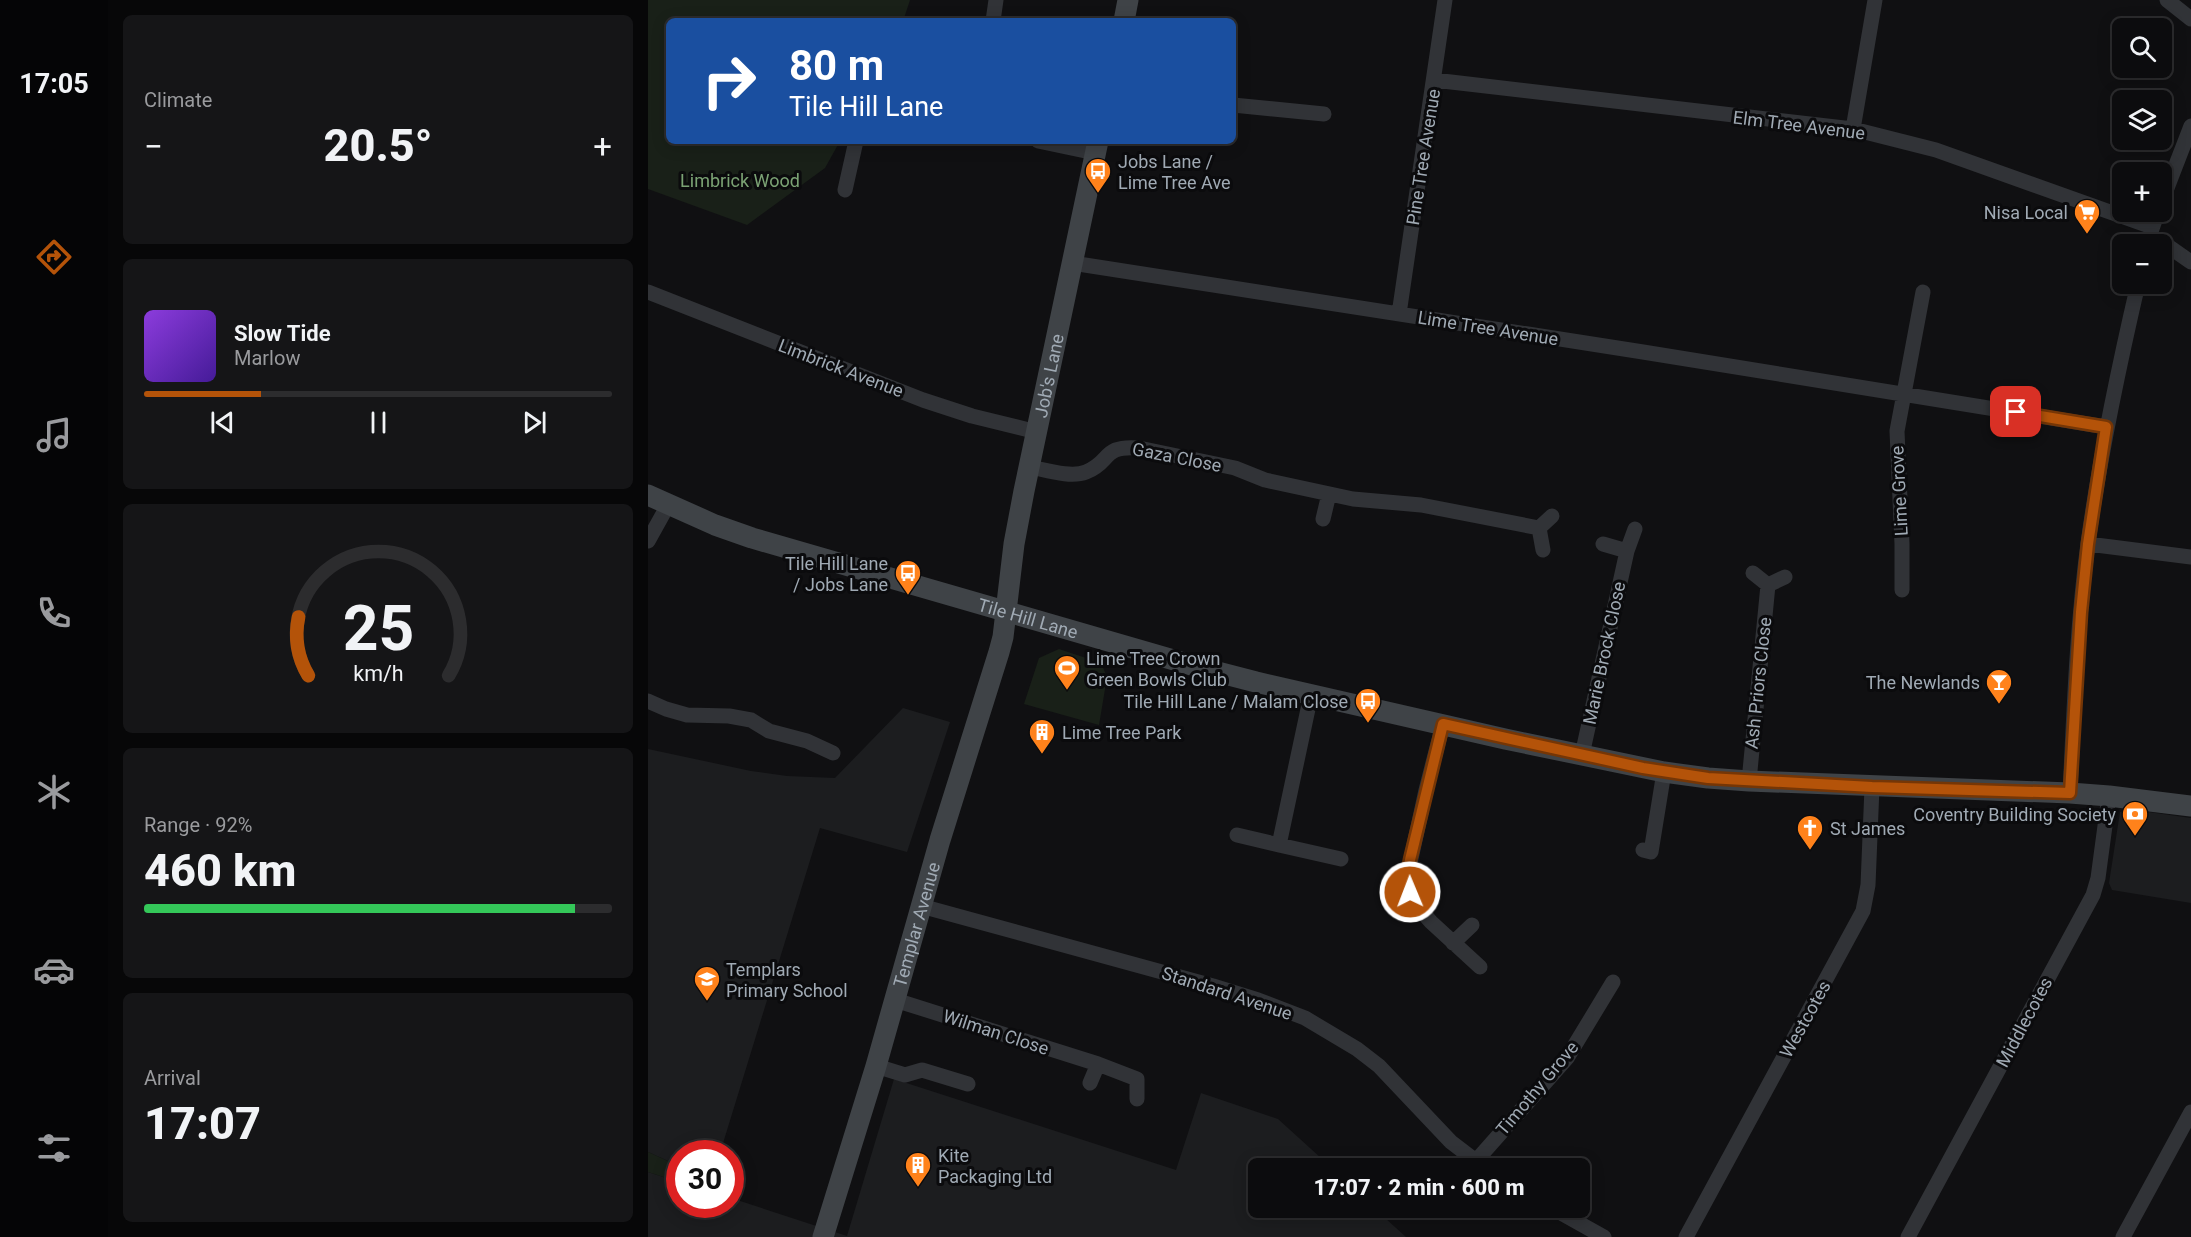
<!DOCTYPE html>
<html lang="en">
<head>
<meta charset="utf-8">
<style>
	:root { --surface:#0c0c0e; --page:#151517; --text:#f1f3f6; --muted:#9a9b9e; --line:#2c2c2e; --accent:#b45309 }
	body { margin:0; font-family:Roboto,sans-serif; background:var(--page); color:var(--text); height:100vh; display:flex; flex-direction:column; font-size:22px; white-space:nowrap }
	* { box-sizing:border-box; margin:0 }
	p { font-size:20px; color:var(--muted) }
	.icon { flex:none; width:33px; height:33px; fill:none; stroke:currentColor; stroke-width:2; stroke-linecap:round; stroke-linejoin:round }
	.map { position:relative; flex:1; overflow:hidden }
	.side { display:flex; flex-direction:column; gap:15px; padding:15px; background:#070708; width:540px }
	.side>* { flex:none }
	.hud { position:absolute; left:18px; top:18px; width:570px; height:126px; border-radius:9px; box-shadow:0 3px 15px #0003,0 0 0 2px var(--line); background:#1a4fa0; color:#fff; overflow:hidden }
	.fabs { position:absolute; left:1464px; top:18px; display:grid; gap:12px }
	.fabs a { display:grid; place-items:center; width:60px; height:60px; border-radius:9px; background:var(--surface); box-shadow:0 3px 15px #0003,0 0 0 2px var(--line); font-size:30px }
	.speed { position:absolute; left:18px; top:1140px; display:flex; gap:12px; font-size:30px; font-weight:700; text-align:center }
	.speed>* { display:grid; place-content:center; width:78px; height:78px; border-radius:50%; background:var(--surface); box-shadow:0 3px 15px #0003,0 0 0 2px var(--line); line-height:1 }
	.speed .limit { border:9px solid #d22; background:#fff; color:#111 }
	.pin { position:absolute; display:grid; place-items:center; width:51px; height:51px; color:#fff; margin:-26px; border-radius:12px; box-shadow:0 3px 9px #0006 }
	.me { position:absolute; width:66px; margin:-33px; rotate:359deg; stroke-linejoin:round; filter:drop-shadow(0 0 4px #0008) }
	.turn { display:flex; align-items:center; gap:21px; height:126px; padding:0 24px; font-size:27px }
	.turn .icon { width:78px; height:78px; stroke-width:2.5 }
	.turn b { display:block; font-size:42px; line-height:51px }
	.big { font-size:45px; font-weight:800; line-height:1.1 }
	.side .widget { flex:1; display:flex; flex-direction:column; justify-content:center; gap:9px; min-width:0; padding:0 21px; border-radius:9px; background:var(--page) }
	.side .dial { align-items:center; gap:0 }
	.dial svg { height:156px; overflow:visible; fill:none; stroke:var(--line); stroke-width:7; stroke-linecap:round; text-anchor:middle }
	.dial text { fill:var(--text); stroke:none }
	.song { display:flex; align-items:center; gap:18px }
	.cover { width:72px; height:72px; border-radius:9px; background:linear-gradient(135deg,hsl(270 70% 55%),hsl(260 70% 35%)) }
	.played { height:6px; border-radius:3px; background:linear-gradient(90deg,var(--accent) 25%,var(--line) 25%) }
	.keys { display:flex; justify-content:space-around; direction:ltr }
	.heat { display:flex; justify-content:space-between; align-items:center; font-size:33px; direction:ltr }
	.charge { height:9px; border-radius:4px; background:linear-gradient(90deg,#34c759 92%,var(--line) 0) }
	.trip { position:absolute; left:600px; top:1158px; width:342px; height:60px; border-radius:9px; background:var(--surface); box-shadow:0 3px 15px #0003,0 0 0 2px var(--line); font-weight:800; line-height:60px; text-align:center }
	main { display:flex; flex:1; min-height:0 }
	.tabs { display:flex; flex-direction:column; width:108px; justify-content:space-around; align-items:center; background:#050506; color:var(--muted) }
	.tabs .icon { width:42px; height:42px }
	.tabs .active { color:var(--accent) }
	.tabs b { font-size:27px; color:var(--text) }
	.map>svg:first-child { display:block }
</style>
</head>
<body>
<main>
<nav class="tabs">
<b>17:05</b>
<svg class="icon active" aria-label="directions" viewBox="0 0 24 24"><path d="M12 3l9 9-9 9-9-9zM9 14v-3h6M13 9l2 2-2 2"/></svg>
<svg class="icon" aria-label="music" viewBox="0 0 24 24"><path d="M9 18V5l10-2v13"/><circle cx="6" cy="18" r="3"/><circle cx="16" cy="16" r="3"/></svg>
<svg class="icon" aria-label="phone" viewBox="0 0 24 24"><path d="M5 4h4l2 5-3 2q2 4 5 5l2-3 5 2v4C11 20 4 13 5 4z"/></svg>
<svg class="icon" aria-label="climate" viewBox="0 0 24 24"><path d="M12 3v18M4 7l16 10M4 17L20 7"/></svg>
<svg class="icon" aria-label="car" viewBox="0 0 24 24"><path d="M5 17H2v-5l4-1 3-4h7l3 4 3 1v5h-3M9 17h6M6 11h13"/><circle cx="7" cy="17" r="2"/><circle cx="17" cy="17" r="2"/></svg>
<svg class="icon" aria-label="filters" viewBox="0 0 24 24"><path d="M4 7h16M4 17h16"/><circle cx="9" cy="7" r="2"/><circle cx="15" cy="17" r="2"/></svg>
</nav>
<section class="side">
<div class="widget"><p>Climate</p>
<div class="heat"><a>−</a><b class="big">20.5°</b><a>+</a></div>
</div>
<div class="widget">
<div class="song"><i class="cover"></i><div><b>Slow Tide</b><p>Marlow</p></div></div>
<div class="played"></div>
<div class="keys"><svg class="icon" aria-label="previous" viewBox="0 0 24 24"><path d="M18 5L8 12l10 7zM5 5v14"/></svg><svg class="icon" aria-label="pause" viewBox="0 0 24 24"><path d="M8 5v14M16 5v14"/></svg><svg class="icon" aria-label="next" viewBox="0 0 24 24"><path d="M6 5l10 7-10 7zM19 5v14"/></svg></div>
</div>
<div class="widget dial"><svg viewBox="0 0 100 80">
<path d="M14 69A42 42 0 1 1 86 69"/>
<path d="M14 69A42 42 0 0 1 9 39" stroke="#b45309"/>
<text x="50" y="56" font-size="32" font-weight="700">25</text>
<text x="50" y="72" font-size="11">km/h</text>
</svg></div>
<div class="widget"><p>Range · 92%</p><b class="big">460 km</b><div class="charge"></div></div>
<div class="widget"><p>Arrival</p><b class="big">17:07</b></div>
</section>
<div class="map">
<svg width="1543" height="1237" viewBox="0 0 1543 1237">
	<rect width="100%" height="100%" fill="#101012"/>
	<path fill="#1c1d1f" d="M255,708l47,14 -43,130 -87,-24 -100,325 -40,1 -1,12 -31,-14v-403l103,22 36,5 48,2z
		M1486,810l57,8v85l-79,-13 -3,-7 11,-71z
		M246,1079l282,91 25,-77 77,26 54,49h-74v40h116l32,29h-758v-65l31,10 1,22h50l1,-6 116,38z"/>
	<path fill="#192018" d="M0,0h262l-7,21h-234v120h171l-15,27 -78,57 -99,-36z
		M411,649l42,14 6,14 -8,48 -75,-21 15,-46z
		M0,1152l31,14v16l-31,-10z"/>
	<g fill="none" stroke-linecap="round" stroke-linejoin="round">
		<path stroke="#313337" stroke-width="15" d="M1519,0l24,19
			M345,21l3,-21
			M786,80l419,49 83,21 216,77
			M585,105l91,9
			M1205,129l22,-129
			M390,141l57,12
			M197,190l11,-49
			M1514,201l29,-75
			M1501,237l9,-25
			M1500,238l17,6 26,18
			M424,263l571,89 463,75
			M0,292l275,108 49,16 65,16
			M751,314l46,-314
			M382,467c16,3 41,11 56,5 26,-10 15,-27 53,-24l96,20 30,12 88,19 68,6 118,23
			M675,519l6,-25
			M0,541l20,-36
			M955,544l24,7
			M1440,544l103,13
			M895,550l-4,-22 13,-12
			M1105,573l15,12 17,-8
			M1254,590v-46l-5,-113 26,-139
			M663,695l-32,150 62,14
			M0,701l18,8 21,6 42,1 22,4 18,11 38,10 26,12
			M795,724l-17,66 -19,87 3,15 7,14 14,16 49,45
			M934,755l45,-204 8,-22
			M1101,781l19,-196
			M1422,793c4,-83 7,-167 18,-250 12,-88 30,-173 50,-259
			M589,835l42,10
			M995,850l8,2 13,-80
			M273,906l292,80 45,14 47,18 52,31 22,17 72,76 34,26
			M805,943l19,-18
			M247,1000l203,64 39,15v20
			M228,1066l29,9 17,-5 46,14
			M442,1083l8,-19
			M827,1162l92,-104 46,-76
			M904,1208l52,29
			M1038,1237l177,-326 5,-26 4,-98
			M1260,1237l185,-342 5,-17 11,-82
			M1475,1237l68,-125"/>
		<g stroke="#3f4347" stroke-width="21">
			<path d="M476,21l4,-21"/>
			<path id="s1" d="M0,495l67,30 37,13 446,129 58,15 249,57 159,33 44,6 41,3 321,12 39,3 82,10"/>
			<path id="s2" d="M175,1237l53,-171 64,-226 59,-188 4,-15 11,-93 10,-53 74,-350"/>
		</g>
	</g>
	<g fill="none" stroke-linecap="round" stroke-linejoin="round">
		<g stroke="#753606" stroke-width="15">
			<path id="route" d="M762,892l-3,-15 3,-17 33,-136 200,44 65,10 164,9 198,6 11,-181 7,-68 18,-117 -90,-15"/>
		</g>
		<use href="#route" stroke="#b45309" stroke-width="10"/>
	</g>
	<defs>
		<g id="bus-pin" transform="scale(1.35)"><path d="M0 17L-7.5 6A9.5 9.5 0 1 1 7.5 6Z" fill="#ff821b" stroke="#0b0b0d"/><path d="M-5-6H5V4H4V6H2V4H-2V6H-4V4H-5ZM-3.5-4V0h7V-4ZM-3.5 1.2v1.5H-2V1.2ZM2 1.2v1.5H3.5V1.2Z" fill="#fff"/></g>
		<g id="supermarket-pin" transform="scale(1.35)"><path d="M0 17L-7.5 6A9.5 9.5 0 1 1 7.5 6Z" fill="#ff821b" stroke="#0b0b0d"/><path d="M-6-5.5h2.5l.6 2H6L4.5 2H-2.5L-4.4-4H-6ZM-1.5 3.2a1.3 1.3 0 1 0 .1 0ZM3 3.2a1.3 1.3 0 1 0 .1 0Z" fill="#fff"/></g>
		<g id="stadium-pin" transform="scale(1.35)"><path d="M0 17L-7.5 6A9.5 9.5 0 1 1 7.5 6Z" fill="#ff821b" stroke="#0b0b0d"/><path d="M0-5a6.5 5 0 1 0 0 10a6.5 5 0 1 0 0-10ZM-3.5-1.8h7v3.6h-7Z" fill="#fff"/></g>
		<g id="bar-pin" transform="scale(1.35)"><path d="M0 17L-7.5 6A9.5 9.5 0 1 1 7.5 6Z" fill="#ff821b" stroke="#0b0b0d"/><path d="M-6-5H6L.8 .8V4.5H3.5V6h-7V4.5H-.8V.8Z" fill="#fff"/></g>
		<g id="building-pin" transform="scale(1.35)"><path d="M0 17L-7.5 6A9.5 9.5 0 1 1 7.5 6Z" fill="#ff821b" stroke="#0b0b0d"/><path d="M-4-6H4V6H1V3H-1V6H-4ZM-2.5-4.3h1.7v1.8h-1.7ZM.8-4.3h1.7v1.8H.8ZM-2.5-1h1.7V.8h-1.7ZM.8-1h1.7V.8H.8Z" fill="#fff"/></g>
		<g id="bank-pin" transform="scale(1.35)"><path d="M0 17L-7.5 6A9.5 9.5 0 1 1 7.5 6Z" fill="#ff821b" stroke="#0b0b0d"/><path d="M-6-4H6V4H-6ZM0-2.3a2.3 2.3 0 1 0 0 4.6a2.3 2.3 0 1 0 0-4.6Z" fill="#fff"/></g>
		<g id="church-pin" transform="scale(1.35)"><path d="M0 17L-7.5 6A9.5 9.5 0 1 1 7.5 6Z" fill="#ff821b" stroke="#0b0b0d"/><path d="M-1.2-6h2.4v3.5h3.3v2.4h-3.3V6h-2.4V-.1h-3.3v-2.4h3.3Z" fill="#fff"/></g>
		<g id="school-pin" transform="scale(1.35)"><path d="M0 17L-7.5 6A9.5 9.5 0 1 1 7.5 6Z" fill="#ff821b" stroke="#0b0b0d"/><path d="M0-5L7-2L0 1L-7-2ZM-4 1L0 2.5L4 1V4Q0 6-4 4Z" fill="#fff"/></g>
	</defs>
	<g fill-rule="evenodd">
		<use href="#bus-pin" x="450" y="171"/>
		<use href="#supermarket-pin" x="1439" y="212"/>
		<use href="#bus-pin" x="260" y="573"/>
		<use href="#stadium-pin" x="419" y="668"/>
		<use href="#bar-pin" x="1351" y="682"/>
		<use href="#bus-pin" x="720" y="701"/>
		<use href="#building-pin" x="394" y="732"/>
		<use href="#bank-pin" x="1487" y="814"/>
		<use href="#church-pin" x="1162" y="828"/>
		<use href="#school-pin" x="59" y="979"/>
		<use href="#building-pin" x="270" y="1165"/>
	</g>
	<g text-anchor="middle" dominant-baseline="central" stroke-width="6" stroke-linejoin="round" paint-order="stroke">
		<g font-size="18" fill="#a0aab4" stroke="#0b0b0d">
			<text transform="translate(1151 125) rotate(7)">Elm Tree Avenue</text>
			<text transform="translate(775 157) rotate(-81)">Pine Tree Avenue</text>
			<text transform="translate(840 328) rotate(9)">Lime Tree Avenue</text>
			<text transform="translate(193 368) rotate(21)">Limbrick Avenue</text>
			<text stroke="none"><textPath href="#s2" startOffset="892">Job's Lane</textPath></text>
			<text transform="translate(529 457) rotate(11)">Gaza Close</text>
			<text transform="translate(1251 491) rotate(-93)">Lime Grove</text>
			<text stroke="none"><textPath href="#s1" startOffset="400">Tile Hill Lane</textPath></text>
			<text transform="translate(956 653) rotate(-78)">Marie Brock Close</text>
			<text transform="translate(1110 683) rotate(-84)">Ash Priors Close</text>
			<text stroke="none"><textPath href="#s2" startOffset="326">Templar Avenue</textPath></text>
			<text transform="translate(579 993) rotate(18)">Standard Avenue</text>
			<text transform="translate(1157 1019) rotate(-61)">Westcotes</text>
			<text transform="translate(1376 1022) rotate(-62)">Middlecotes</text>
			<text transform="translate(348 1032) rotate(18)">Wilman Close</text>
			<text transform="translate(889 1088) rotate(-50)">Timothy Grove</text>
		</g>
		<g font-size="18" fill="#a0aab4" stroke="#0b0b0d" text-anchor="start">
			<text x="470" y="161">Jobs Lane /<tspan x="470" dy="21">Lime Tree Ave</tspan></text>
			<text x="1420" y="212" text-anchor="end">Nisa Local</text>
			<text x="240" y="563" text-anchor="end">Tile Hill Lane<tspan x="240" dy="21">/ Jobs Lane</tspan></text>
			<text x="438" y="658">Lime Tree Crown<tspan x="438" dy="21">Green Bowls Club</tspan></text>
			<text x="1332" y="682" text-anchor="end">The Newlands</text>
			<text x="700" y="701" text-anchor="end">Tile Hill Lane / Malam Close</text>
			<text x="414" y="732">Lime Tree Park</text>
			<text x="1468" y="814" text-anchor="end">Coventry Building Society</text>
			<text x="1182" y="828">St James</text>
			<text x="78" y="969">Templars<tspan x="78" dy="21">Primary School</tspan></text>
			<text x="290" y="1155">Kite<tspan x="290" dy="21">Packaging Ltd</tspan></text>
		</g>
		<g font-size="18" fill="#7ba274" stroke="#0b0b0d">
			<text x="92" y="180">Limbrick Wood</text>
		</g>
	</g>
</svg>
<div class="fabs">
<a><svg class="icon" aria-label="search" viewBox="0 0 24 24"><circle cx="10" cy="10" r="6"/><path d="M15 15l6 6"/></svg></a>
<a><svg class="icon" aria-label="layers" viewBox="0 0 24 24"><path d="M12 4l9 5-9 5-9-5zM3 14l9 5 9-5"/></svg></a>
<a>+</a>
<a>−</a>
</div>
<div class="speed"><div class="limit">30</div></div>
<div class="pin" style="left:1368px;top:412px;background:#d93025"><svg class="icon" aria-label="arrive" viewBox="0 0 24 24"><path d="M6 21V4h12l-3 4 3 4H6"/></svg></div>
<svg class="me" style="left:762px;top:892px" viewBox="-20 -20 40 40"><circle r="17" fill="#b45309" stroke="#fff" stroke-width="3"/><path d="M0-11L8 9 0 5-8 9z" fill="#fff"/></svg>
<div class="trip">17:07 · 2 min · 600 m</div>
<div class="hud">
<div class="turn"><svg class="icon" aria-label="right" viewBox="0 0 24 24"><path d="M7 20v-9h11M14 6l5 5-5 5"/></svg><div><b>80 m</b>Tile Hill Lane</div></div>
</div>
</div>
</main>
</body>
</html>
